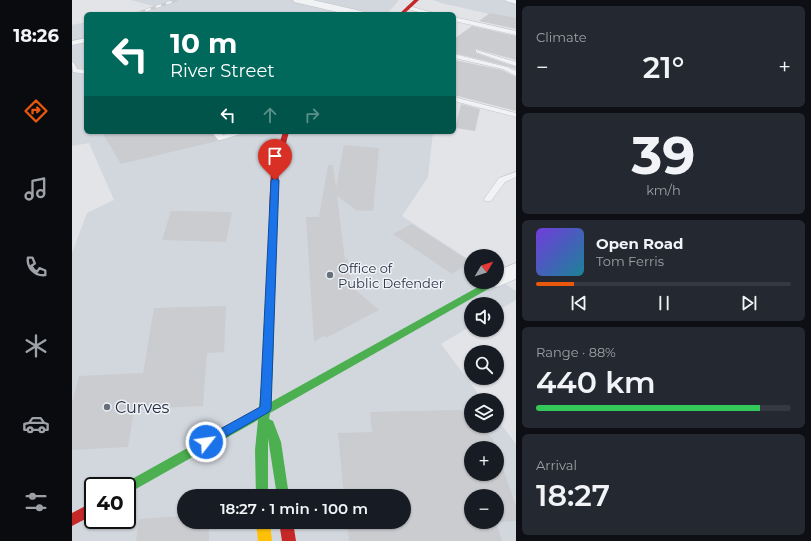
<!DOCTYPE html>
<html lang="en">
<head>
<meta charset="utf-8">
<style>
	:root { --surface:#171b24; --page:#242831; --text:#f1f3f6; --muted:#9ea1a6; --line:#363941; --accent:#ea580c }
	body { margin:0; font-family:Montserrat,sans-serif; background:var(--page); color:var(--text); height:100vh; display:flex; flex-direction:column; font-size:15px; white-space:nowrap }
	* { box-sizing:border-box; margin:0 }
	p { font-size:13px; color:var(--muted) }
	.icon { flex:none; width:22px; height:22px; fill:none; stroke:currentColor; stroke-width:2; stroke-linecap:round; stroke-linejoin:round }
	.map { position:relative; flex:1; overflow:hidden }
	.details { display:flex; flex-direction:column; gap:6px; padding:6px; background:#0d0f14; width:295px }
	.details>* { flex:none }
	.banner { position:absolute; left:12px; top:12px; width:372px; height:122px; border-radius:6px; box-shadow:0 1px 3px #0004; background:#00695c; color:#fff; overflow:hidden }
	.needle { width:26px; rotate:51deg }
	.fabs { position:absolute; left:392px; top:249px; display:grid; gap:8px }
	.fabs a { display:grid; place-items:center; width:40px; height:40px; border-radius:50%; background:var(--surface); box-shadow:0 1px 3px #0004; font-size:20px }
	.speed { position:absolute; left:12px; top:477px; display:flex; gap:8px; font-size:20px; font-weight:700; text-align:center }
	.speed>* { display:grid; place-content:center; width:52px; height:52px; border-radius:50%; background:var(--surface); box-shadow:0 1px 3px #0004; line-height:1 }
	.speed .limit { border:2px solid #111; border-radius:6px; background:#fff; color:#111 }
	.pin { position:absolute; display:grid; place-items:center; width:34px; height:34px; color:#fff; margin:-41px -17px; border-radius:50% 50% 50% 0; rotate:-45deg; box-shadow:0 0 4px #0007 }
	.pin .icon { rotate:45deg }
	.me { position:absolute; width:44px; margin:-22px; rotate:60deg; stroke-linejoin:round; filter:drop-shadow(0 0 3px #0008) }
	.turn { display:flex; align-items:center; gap:14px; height:84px; padding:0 20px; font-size:18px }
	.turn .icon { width:52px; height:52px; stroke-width:2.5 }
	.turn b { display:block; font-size:28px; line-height:34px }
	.lanes { display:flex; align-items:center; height:38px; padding:0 20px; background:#0003; justify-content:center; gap:20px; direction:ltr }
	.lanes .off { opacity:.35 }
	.big { font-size:30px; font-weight:600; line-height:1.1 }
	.details .card { flex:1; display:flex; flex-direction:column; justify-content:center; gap:6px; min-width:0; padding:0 14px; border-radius:6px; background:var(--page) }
	.details .dial { align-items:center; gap:0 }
	.dial b { font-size:52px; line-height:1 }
	.song { display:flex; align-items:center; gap:12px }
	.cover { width:48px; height:48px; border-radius:6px; background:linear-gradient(135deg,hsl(260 70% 55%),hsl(190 70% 35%)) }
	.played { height:4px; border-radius:2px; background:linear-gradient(90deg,var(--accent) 15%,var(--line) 15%) }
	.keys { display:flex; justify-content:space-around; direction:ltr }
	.heat { display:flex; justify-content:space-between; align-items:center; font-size:22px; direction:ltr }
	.charge { height:6px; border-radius:3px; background:linear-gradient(90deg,#34c759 88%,var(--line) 0) }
	.trip { position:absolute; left:105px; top:489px; width:234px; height:40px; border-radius:20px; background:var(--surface); box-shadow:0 1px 3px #0004; font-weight:600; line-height:40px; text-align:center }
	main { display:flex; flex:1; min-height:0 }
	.dock { display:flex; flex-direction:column; width:72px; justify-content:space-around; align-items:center; background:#090b0e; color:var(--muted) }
	.dock .icon { width:28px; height:28px }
	.dock .selected { color:var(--accent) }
	.dock b { font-size:18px; color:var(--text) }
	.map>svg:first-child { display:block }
</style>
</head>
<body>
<main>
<nav class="dock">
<b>18:26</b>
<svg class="icon selected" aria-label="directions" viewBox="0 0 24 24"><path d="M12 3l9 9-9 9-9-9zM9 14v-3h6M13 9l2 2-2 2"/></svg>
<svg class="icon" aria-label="music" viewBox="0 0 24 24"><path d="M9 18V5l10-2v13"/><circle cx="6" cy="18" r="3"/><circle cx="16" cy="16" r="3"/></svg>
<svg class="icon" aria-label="phone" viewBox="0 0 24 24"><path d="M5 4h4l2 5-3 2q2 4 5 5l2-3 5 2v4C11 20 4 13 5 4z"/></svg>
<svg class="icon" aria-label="climate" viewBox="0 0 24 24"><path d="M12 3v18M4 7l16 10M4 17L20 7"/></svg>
<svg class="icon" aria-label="car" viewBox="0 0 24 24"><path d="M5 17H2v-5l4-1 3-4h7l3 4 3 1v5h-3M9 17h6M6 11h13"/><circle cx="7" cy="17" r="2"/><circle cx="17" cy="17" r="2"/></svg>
<svg class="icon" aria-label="filters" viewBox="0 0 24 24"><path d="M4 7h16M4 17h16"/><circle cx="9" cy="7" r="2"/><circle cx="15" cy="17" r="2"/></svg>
</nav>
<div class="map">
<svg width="444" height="541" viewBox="0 0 444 541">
	<rect width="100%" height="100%" fill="#e2e4e7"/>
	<path fill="#d2d7de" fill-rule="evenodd" d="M59,0h268l-12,14h-260l30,-7z
		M361,0h83v20l-75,-17z
		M14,22v110h347l-5,45 -26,39 69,45v21h26v-4l19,13v9l-19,11v-7h-26v22l-30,18 42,56h-12v26h26v-7l19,25v97h-444v-288l15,-40 27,-13 -25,-57 -17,3v-121zM399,448h26v26h-26zM21,486h34v34h-34zM112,496h220v26h-220zM399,496h26v26h-26z"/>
	<path fill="#cacccf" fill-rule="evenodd" d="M418,13l26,5v11l-37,-8z
		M400,26l44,10v24l-40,-11 -2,1 2,3 40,14v2l-9,-3 -53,-13v-14z
		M382,60l48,10 14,7v34l-62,-16z
		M389,104l19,5 -5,22 -20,-3z
		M30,132h109l6,9 -96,23z
		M272,145l35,3 -6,63 -17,-1 -19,-14 8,64 2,-2 5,29 27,23 -53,28 -2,-2 -10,6 -8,-125h13l9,-52h5l3,23z
		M99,211l61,1 -6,30 -64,-2z
		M340,224l59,38 -19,12 -59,-40z
		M154,306l-2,46 -17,1 -4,53 -69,3 -6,38 -56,3v-47l7,-27 64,-3 11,-65z
		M389,410l10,9v7h8l14,13 3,9h-25v26h26v-23l19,55v15l-20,1 6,19h-153l-2,-19h57v-26h-60l-6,-63 34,-1 -2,-20zM399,496h26v26h-26z
		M112,516v6h25v19h-73l3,-22z"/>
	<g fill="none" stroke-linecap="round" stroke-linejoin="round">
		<g stroke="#c0c2c5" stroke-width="1">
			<path id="lane" d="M433,0h11v4l-10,-3z
				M337,6l25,7 1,1h-9l-19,-5v-2z
				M382,17l62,14v4l-62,-14z
				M14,38v4l-14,3v-4z
				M404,50l40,12v4l-40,-14z
				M382,54l53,13 9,4v5l-13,-7 -49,-11z
				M0,62l2,1 3,6 9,1v4l-13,-2z
				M382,97l62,16v4l-62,-16z
				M140,132h8l3,3 11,-3h13l-26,8h-3z
				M444,172v5l-11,5 -14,19h-6l-1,-2 15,-21z"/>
		</g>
		<g stroke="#c0c2c5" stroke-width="1">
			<path id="street" d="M221,0h20l52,12 2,2h-21l-52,-12z
				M444,263v16l-19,8 -8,-2 -1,-3h9v-11z"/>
		</g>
		<use href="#lane" fill="#f1f2f4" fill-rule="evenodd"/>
		<use href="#street" fill="#f1f2f4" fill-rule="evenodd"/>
		<path fill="#4caf50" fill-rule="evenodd" d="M198,210h6l1,2 -4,153 -2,37 216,-120h10v-2l2,2 -2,2 -227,129 -1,6 4,2 8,21 8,54h-12l-9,-58v58h-12l-1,-46 3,-30 -131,74v-8h-5l1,-2 136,-76 4,-43z"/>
		<path fill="#ffc107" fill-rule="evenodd" d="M184,522h14l2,19h-14z"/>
		<path fill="#c62828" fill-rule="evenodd" d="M342,0h5l-15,14h-5z
			M211,132h6l-10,37 -2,43 -4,2 -4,-2 2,-43z
			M21,502v13l-21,11v-13z
			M207,522h14l3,19h-14z"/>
		<g stroke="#cacccf" stroke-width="3">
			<path id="rail" d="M63,14l42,-14"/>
		</g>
		<use href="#rail" stroke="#eff2f7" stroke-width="2" stroke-dasharray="5.5" stroke-linecap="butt"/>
	</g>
	<path fill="#1a73e8" stroke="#114b97" d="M203,178l4,2 -8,229 -2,3 -63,36 -4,-2 -1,-4 1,-3 58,-32 11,-227z"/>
	<g fill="#686f7c" stroke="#eff2f7" stroke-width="1.5">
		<circle cx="258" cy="275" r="4"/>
		<circle cx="35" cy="407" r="4"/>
	</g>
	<g text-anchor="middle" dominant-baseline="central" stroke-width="3" stroke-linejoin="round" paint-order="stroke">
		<g font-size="13" fill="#263042" stroke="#eff2f7" text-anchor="start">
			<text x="266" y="268">Office of<tspan x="266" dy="15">Public Defender</tspan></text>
		</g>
		<g font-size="16" fill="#263042" stroke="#eff2f7" text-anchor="start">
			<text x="43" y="407">Curves</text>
		</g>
	</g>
</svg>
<div class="fabs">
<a><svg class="needle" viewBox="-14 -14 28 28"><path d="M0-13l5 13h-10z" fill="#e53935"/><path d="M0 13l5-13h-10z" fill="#9ea1a6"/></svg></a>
<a><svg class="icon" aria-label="sound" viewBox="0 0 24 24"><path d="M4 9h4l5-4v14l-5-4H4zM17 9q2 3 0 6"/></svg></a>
<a><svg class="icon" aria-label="search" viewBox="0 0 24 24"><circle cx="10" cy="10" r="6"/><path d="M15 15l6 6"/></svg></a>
<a><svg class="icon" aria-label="layers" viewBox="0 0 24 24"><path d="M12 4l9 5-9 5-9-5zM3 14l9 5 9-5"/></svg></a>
<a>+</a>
<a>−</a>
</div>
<div class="speed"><div class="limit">40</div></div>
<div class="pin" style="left:203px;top:180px;background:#d93025"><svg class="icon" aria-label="arrive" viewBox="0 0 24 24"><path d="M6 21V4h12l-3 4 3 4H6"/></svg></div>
<svg class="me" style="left:134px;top:442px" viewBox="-20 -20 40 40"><circle r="17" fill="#1a73e8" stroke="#fff" stroke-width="3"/><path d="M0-11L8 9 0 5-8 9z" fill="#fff"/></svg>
<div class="trip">18:27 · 1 min · 100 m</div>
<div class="banner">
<div class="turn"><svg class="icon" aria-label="left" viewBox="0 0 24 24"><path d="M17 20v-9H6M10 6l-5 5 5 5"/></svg><div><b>10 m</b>River Street</div></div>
<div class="lanes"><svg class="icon" aria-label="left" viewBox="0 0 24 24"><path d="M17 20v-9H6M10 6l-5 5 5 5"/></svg><svg class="icon off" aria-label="ahead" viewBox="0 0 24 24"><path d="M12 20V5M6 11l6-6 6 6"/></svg><svg class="icon off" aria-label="right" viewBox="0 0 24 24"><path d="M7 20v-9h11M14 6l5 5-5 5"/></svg></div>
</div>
</div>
<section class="details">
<div class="card"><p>Climate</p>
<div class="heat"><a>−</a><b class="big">21°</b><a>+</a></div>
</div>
<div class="card dial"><b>39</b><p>km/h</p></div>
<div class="card">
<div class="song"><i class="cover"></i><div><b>Open Road</b><p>Tom Ferris</p></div></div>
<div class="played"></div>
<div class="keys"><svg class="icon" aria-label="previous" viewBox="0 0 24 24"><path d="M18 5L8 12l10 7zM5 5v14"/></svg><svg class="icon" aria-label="pause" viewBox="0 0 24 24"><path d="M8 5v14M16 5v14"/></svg><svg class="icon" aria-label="next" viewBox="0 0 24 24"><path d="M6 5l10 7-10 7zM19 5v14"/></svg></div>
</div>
<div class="card"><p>Range · 88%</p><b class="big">440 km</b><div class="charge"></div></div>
<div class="card"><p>Arrival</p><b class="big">18:27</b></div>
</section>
</main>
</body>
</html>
